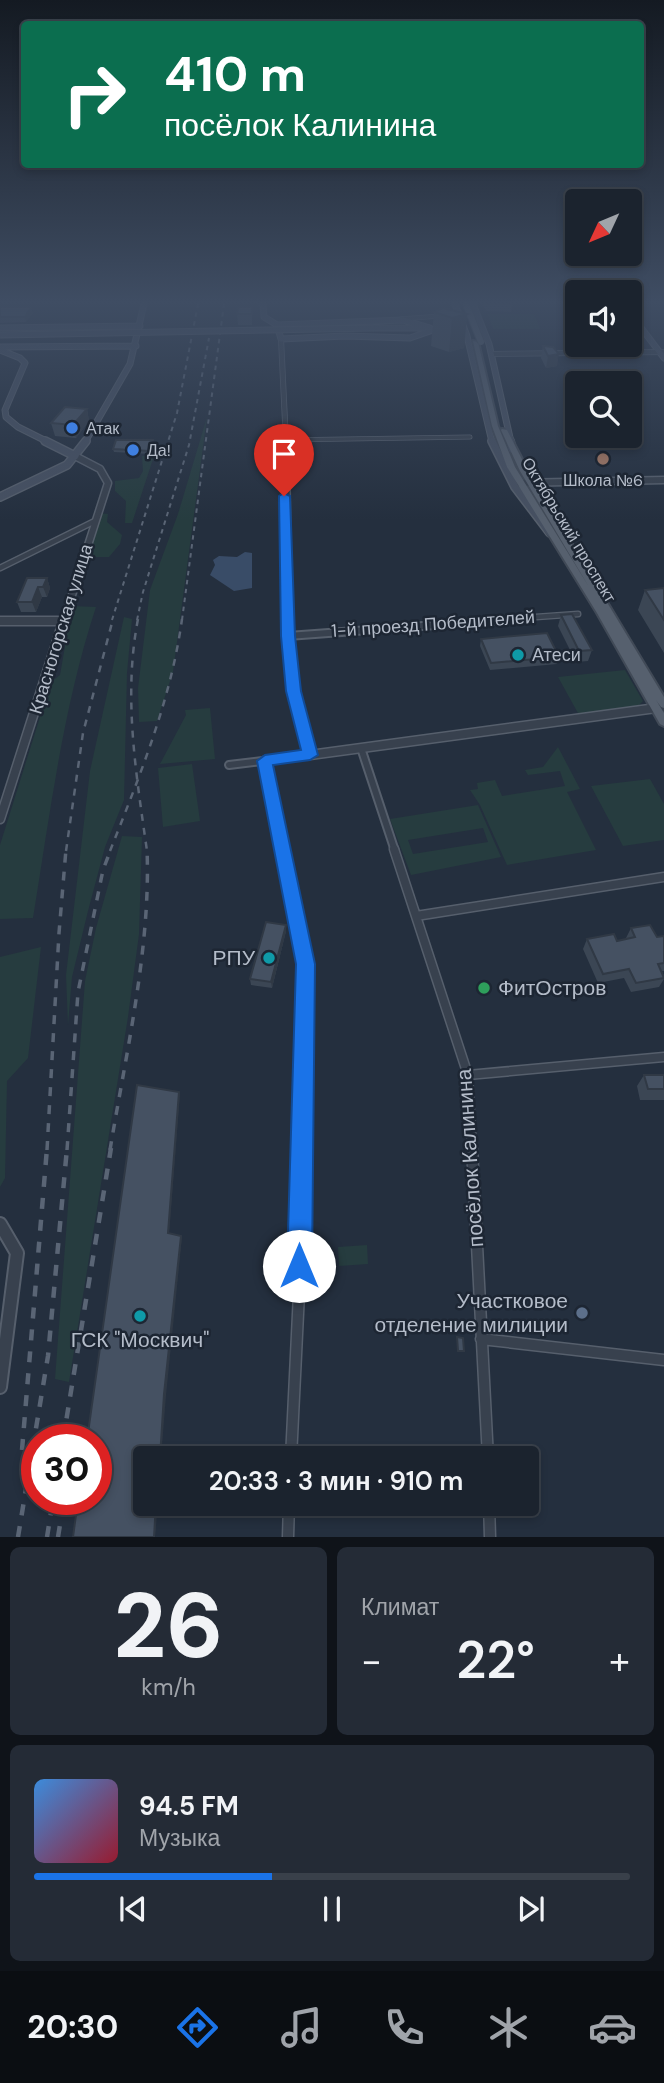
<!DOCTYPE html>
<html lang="ru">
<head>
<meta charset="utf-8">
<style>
	:root { --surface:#1b232e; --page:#242b36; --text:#f1f3f6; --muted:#a0a4aa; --line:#39404a; --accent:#1a73e8 }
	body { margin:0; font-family:"DM Sans",sans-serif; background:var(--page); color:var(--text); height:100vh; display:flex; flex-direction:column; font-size:26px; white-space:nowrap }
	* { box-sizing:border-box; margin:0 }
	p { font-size:23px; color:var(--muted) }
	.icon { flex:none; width:38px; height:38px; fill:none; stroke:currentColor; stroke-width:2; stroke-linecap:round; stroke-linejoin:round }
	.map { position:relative; height:1537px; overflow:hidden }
	.details { display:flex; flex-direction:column; gap:10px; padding:10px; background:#0f1319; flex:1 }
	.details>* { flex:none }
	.guide { position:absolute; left:21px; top:21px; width:623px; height:147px; border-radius:7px; box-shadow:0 4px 10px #0003,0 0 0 2px var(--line); background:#0b6e4f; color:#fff; overflow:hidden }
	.needle { width:46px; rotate:226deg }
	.fabs { position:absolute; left:565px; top:189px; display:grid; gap:14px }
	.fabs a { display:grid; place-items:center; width:77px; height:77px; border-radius:7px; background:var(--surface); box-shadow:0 4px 10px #0003,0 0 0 2px var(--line); font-size:35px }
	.speed { position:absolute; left:21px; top:1424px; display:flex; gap:14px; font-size:35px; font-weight:700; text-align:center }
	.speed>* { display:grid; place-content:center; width:91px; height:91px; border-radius:50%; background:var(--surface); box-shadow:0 4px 10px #0003,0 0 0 2px var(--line); line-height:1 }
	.speed .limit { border:10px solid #d22; background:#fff; color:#111 }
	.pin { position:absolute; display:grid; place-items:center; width:60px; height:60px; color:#fff; margin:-72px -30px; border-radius:50% 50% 50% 0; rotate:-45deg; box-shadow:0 0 7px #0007 }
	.pin .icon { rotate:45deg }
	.me { position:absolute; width:77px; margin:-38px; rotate:0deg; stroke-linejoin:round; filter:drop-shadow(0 0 5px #0008) }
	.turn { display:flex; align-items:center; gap:24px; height:147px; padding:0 28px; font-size:32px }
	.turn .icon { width:91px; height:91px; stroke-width:2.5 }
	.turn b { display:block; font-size:49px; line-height:60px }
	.big { font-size:52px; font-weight:600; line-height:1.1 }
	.details .tile { flex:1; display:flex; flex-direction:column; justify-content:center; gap:10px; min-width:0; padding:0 24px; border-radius:10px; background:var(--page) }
	.details .dial { align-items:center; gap:0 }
	.dial b { font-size:91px; line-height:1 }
	.song { display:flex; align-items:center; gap:21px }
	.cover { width:84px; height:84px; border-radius:10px; background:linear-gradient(135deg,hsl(210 70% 55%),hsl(350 70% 35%)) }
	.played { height:7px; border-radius:4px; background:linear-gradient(90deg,var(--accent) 40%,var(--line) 40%) }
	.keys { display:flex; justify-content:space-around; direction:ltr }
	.heat { display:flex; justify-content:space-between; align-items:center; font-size:38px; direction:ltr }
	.details .tiles { flex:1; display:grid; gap:10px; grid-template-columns:1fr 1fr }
	.tile:last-child { grid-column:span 2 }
	.trip { position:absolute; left:133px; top:1446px; width:406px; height:70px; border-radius:7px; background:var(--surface); box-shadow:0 4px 10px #0003,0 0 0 2px var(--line); font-weight:600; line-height:70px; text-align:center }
	.menu { display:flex; height:112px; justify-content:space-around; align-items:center; background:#0b0e12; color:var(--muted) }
	.menu .icon { width:49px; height:49px }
	.menu .selected { color:var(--accent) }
	.menu b { font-size:32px; color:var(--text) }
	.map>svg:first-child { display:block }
</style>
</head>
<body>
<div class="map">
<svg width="664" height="1537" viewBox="0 0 664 1537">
	<rect width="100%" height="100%" fill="#242f3e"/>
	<path fill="#263c3f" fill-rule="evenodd" d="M488,314h46l6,15h-47z
		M207,417l-34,255 -16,49 -18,1 -1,-34 12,-98 28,-76z
		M142,456h12l-22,67h-7l1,-22 -11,-10v-10l24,-3 4,-7z
		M99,513l9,1 -1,8 15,13 -2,9 -11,13h-24z
		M72,606l24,1c-33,100 -46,207 -63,311l-33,1v-74l51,-163 9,-7z
		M124,617l8,2 -5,54 -3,127 -19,47 -17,64 -16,66 -4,48 -2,-50 24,-204z
		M625,670l18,31 -5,5 -59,9 -21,-38z
		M210,708l5,51 -55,5 26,-49 -1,-5z
		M558,747l22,42 -13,3 29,58 -89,15 -27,-60 -10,-15 8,-1 -1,-6 18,-3 7,16 63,-10 -5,-15 -32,4 -3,-5 18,-3z
		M192,764l8,57 -37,6 -5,-59z
		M650,779l14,25v36l-41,6 -32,-60z
		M478,805l23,52 -90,18 -21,-56zM483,828l5,14 -75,12 -5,-14z
		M122,836l20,1 -3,97 -11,83 -59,365 -14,-3 30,-398 11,-53z
		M41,947l-13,111 -21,23 -2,97 -5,9v-230z
		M367,1245l1,19 -29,2 -1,-19z"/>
	<path fill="#394c67" d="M245,552l7,1v35l-18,3 -24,-16 5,-10 -2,-5 6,-4 18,1z"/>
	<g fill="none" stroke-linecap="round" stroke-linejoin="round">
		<g stroke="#565f6c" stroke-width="5">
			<path id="minor-far4" d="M401,319l39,-3
				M285,440l185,-3"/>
		</g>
		<g stroke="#565f6c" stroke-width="7">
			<path id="minor-far3" d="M0,568l95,-47
				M495,620l83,-6"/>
		</g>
		<g stroke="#565f6c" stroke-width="10">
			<path id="minor-far2" d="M288,636l230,-17
				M361,748l34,103
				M265,760l17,91
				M229,765l81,-10"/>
		</g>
		<g stroke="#565f6c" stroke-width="11">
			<path id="minor-far1" d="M281,849l10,52 13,44 -2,205
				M394,849l74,226 4,75
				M416,916l248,-39
				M468,1075l196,-18"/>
		</g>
		<g stroke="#565f6c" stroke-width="13">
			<path id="minor" d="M472,1148l16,310
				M481,1339l183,21
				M291,1458l8,-165 3,-145
				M489,1503l1,34
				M288,1537l1,-34"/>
		</g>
		<g stroke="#565f6c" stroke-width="6">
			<path id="tertiary-far3" d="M281,339l5,103
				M492,354l172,-2"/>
		</g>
		<g stroke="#565f6c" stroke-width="9">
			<path id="tertiary-far2" d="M286,441l2,179
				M517,483l147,-3
				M64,620l44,-137 -8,-14 -25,-13"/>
		</g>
		<g stroke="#565f6c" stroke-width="11">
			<path id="tertiary-far1" d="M288,619l5,72 17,64 354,-48
				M0,621h62
				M0,819l64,-200"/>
		</g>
		<g stroke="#565f6c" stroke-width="16">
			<path id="tertiary" d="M0,1224l17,29 -17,134"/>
		</g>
		<g stroke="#565f6c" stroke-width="7">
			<path id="secondary-far1" d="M263,304l1,13 13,8 126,-5 27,8
				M455,304l12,32 25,106
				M473,304l16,40 22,98
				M630,313l34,45
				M277,325l4,14 64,-3 65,2 23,-8
				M0,328l140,-2
				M375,328h48
				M0,347l136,-1
				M0,350l20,8 5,5 -20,47 1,7 12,10 30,15
				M85,442l45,-78 14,-60"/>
		</g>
		<g stroke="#565f6c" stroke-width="10">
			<path id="secondary" d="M45,441l30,15
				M492,441l23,46 35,46
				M510,441l2,8
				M0,497l67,-32 19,-24"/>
		</g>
		<g stroke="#414a57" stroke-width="4">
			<path id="primary" d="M473,341l5,1 20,84 17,41 74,120 -69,-116 -19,-41 1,-1 5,1 21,41 136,226v11l-3,-1 -5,-7 8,13v13l-4,-2 -63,-111 -90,-146 -15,-41z"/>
		</g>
		<use href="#minor-far4" stroke="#38414e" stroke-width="3.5"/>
		<use href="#minor-far3" stroke="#38414e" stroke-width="4.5"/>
		<use href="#minor-far2" stroke="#38414e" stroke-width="6"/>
		<use href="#minor-far1" stroke="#38414e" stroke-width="8"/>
		<use href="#minor" stroke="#38414e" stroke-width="10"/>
		<use href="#tertiary-far3" stroke="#38414e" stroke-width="4.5"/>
		<use href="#tertiary-far2" stroke="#38414e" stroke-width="6"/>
		<use href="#tertiary-far1" stroke="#38414e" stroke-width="8"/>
		<use href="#tertiary" stroke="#38414e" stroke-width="12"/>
		<use href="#secondary-far1" stroke="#465061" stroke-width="5"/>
		<use href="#secondary" stroke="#465061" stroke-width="7"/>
		<use href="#primary" fill="#56606e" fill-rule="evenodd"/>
		<path stroke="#5a6575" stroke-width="2" stroke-dasharray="4.5 4.5" stroke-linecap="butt" d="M112,620l65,-207 21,-109
			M137,620l6,-28 46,-147 20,-107
			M182,620l42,-316"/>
		<path stroke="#5a6575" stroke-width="2.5" stroke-dasharray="7 7" stroke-linecap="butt" d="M138,619c-15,77 -2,154 9,232
			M66,851l17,-118 30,-114
			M110,851c30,-76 61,-151 72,-232"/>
		<path stroke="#5a6575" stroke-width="3.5" stroke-dasharray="9 9" stroke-linecap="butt" d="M47,1150l12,-217 7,-84
			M67,1150l11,-158 25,-122 8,-21
			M110,1150c16,-97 41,-203 37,-301"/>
		<path stroke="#5a6575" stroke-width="4.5" stroke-dasharray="11 11" stroke-linecap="butt" d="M63,1440l48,-292
			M22,1450l25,-302
			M18,1537l30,-181 19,-208
			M47,1537l6,-37
			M58,1537l6,-37"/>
		<g stroke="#565f6c" stroke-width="7" stroke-linecap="butt">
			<path id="secondary-bridge" d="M0,335l374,-7"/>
		</g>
		<g stroke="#414a57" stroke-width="8" stroke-linecap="butt">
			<path id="primary-bridge" d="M466,304l15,38"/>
		</g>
		<use href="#secondary-bridge" stroke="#465061" stroke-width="5"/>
		<use href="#primary-bridge" stroke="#56606e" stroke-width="6"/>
	</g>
	<path fill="#3b4654" d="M483,304h29l-1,8 -25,-1z
		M0,307l33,6 -7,9 -26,1z
		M252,307v18h-14l-1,-11z
		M434,312l33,2 -3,34 -15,4 -18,-6z
		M543,346l14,20 -11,2 -5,-10z
		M87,409l2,12 -13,17 -21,-2 -4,-13z
		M153,443l-2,11 -37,-2 -1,-3z
		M47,578l3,10 -3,9h-5l-6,15h-15l-4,-10z
		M664,588v65l-26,-43 7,-20z
		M561,615l31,35 -4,11 -12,1 -18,-36z
		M481,639l78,18 -2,7 -67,6 -10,-24z
		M286,925v6l-14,57 -21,-3 -1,-6z
		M631,928l26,9 7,-1v35h-2l2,5v3l-5,8 -28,5 -7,-14 -26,5 -15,-34 4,-10 30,2 9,-2v-1z
		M644,1075h20v25h-24l-3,-14z"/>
	<path fill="#303945" d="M31,307l2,6 -7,9 -1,-5z
		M467,314l-3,34 -15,4 3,-34z
		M559,354l-2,12 -11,2 2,-12z
		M87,409l2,12 -13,17 -3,-13z
		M47,578l3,10 -3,9 -4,-10z
		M38,587l4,10 -6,15 -4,-10z
		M286,925v6l-14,57 -1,-6z
		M179,1092l1,2 -11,141 -1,-2z
		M181,1236l1,1 -16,158 -5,63h-1l4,-64z
		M156,1503h2l-3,34h-1z"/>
	<path fill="#455162" stroke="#303945" stroke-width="2" d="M0,307h31l-6,10h-25z
		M238,307h14v7h-15z
		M443,308l24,6 -15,4 -18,-6z
		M543,346l10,1 6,7 -11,2z
		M65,407l22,2 -14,16 -22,-2z
		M116,440h37l-3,11 -37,-2z
		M27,578h20l-4,9h-5l-6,15h-15z
		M664,588v32l-19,-30z
		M572,614l20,36 -13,1 -18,-36z
		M547,633l12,24 -68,6 -10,-24z
		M266,922l20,3 -15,57 -21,-3z
		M650,925l7,12 7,-1v27l-6,1 6,14 -28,5 -7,-14 -26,5 -16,-35 27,-5 3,7 18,-4 -4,-9z
		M644,1075h20v14h-16z
		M137,1085l42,7 -11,141 13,3 -17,158 -4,64h-15v45h11l-2,34h-81l5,-37h18v-60h-9z
		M457,1337l6,1 1,13h-6z"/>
	<linearGradient id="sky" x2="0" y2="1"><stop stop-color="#141a22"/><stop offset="0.58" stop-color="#3f4d63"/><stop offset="1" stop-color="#3f4d63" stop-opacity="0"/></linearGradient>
	<rect width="664" height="520" fill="url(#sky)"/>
	<path fill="#1a73e8" stroke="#114b97" stroke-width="2" d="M284,493l6,3 5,140 6,55 17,64 -8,5 -37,5 42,199 -3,302 -4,9 -9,4 -8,-4 -4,-9 9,-302 -39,-203 8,-6 36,-5 -15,-59 -5,-55 -2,-140z"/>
	<g fill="#3f7fe0" stroke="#1d2633" stroke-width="2.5">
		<circle cx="72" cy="428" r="7"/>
		<circle cx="133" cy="450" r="7"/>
	</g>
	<circle fill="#8d6e63" stroke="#1d2633" stroke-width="2.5" cx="603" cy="459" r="7"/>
	<g fill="#0f9aa8" stroke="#1d2633" stroke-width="2.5">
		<circle cx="518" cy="655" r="7"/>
		<circle cx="269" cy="958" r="7"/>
		<circle cx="140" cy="1316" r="7"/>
	</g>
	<circle fill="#2e9e5b" stroke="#1d2633" stroke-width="2.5" cx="484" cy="988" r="7"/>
	<circle fill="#5c6f8a" stroke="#1d2633" stroke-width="2.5" cx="582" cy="1313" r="7"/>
	<g text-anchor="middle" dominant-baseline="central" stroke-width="5" stroke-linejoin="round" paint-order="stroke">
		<g font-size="16" fill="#b4bcc9" stroke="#1d2633" text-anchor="start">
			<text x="86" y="428">Атак</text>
			<text x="147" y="450">Да!</text>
			<text x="603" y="480" text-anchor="middle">Школа №6</text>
		</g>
		<g font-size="16" fill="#b4bcc9" stroke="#1d2633">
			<text transform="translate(569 530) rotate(59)">Октябрьский проспект</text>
		</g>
		<g font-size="18" fill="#b4bcc9" stroke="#1d2633">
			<text transform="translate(433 624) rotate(-4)">1-й проезд Победителей</text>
			<text transform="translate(61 629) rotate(-73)">Красногорская улица</text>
		</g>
		<g font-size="18" fill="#b4bcc9" stroke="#1d2633" text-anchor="start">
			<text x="532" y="655">Атеси</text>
		</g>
		<g font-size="21" fill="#b4bcc9" stroke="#1d2633" text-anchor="end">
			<text x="255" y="958">РПУ</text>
			<text x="498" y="988" text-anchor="start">ФитОстров</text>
			<text x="568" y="1301">Участковое<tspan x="568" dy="24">отделение милиции</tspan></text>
			<text x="140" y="1340" text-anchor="middle">ГСК "Москвич"</text>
		</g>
		<g font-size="21" fill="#b4bcc9" stroke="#1d2633">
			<text transform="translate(470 1158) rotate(-94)">посёлок Калинина</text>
		</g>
	</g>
</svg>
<div class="fabs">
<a><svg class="needle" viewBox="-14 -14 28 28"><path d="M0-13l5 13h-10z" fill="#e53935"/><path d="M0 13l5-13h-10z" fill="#a0a4aa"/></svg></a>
<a><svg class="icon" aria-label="sound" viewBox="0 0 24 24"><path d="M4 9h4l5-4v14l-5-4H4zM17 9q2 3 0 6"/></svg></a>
<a><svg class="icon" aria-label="search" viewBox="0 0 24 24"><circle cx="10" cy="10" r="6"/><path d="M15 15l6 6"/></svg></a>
</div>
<div class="speed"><div class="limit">30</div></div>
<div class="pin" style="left:284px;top:496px;background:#d93025"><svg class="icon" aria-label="arrive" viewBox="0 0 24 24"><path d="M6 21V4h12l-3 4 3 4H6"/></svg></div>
<svg class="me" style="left:299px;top:1266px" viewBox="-20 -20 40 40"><circle r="19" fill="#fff"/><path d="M0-13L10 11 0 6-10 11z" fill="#1a73e8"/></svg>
<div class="trip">20:33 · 3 мин · 910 m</div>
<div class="guide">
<div class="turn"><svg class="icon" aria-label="right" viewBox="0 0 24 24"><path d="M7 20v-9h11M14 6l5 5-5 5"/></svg><div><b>410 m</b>посёлок Калинина</div></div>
</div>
</div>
<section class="details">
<div class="tiles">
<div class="tile dial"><b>26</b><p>km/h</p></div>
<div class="tile"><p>Климат</p>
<div class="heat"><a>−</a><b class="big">22°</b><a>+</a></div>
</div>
<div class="tile">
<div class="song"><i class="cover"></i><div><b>94.5 FM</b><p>Музыка</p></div></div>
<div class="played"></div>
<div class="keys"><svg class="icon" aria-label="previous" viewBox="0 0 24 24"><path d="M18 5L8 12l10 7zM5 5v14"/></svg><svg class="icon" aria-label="pause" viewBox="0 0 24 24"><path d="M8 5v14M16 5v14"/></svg><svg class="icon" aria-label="next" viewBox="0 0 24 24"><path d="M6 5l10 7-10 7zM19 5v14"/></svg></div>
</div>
</div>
</section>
<nav class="menu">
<b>20:30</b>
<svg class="icon selected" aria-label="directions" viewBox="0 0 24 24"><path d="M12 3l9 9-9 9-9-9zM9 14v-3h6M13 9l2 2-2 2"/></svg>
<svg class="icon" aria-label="music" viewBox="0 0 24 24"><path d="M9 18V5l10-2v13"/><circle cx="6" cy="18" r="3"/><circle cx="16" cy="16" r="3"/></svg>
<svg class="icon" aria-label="phone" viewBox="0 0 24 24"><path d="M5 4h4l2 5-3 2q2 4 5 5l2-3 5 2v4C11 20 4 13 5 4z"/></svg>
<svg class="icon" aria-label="climate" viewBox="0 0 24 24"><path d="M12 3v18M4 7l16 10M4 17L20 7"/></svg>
<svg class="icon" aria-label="car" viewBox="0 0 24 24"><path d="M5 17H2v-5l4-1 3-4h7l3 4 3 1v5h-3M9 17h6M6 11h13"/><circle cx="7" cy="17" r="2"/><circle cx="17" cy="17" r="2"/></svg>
</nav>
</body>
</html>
